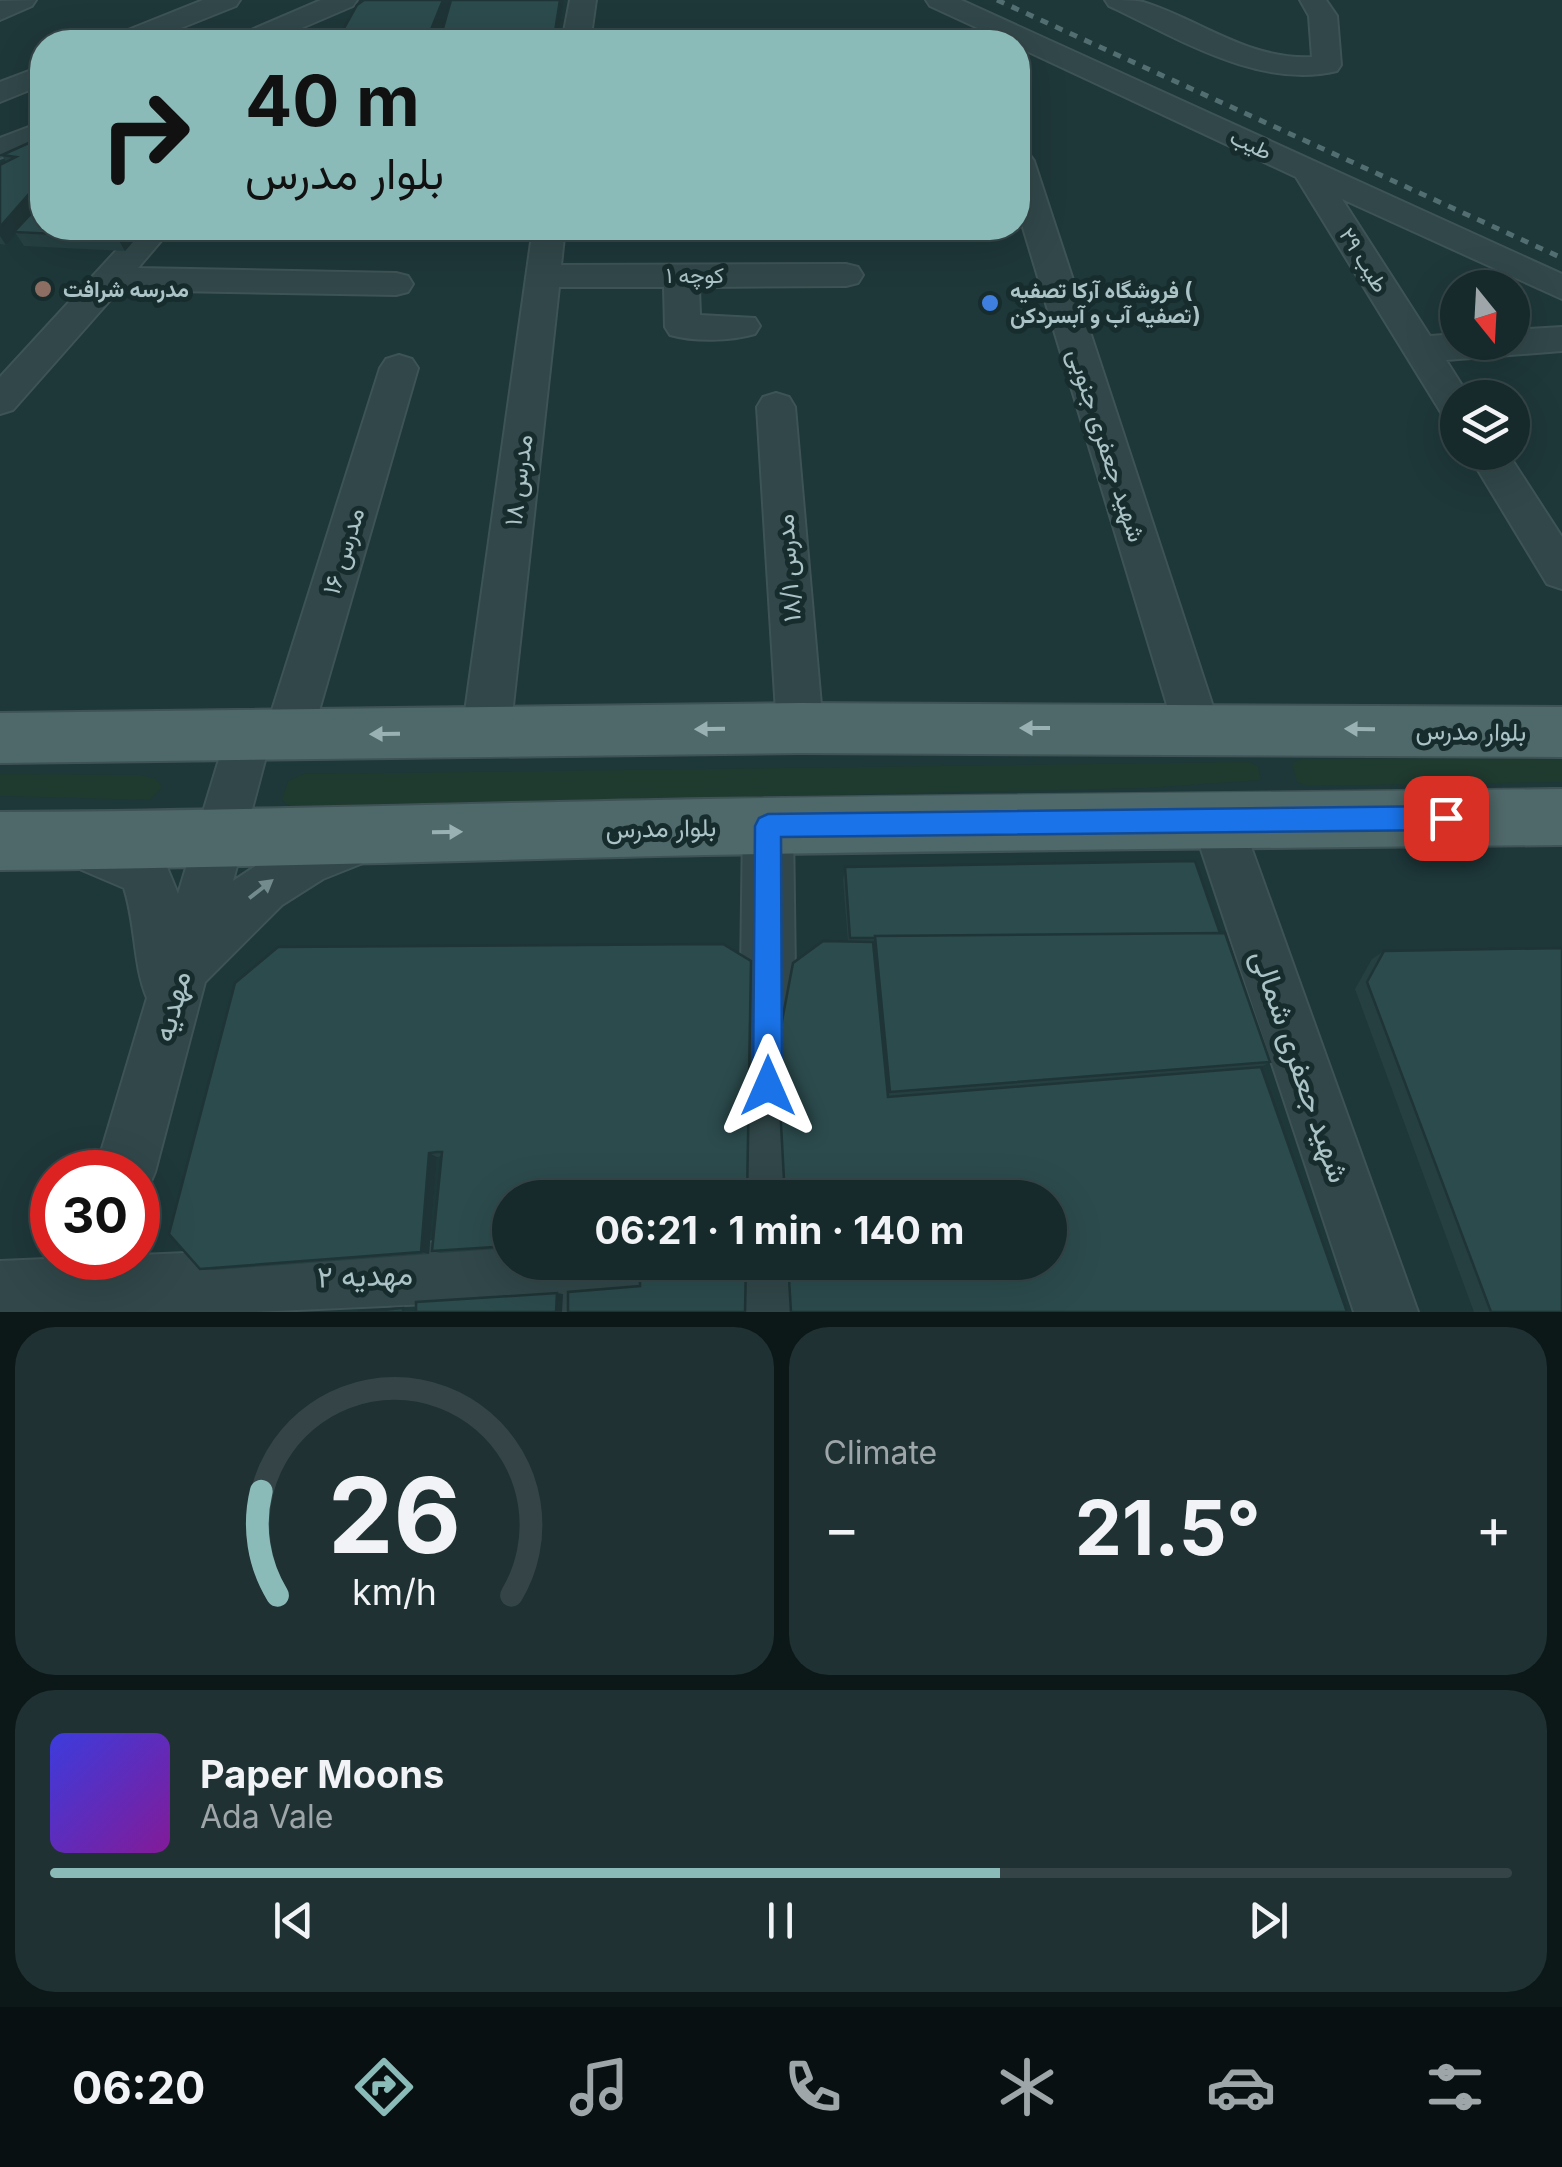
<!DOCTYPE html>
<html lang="en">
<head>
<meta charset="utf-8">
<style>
	:root { --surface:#16292b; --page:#1f3133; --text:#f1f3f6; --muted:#9ea6a9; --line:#354547; --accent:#8bbbb9 }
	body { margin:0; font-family:Inter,Vazirmatn,sans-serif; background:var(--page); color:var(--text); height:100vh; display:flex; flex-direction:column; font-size:38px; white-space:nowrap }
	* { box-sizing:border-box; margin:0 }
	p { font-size:32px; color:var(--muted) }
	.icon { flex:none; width:55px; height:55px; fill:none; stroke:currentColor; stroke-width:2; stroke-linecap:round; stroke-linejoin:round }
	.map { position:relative; height:1312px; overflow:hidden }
	.side { display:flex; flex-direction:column; gap:15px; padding:15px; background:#0c1718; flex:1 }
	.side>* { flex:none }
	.banner { position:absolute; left:30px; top:30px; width:1000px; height:210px; border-radius:40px; box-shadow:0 10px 40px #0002,0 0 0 2px var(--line); background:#8bbbb9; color:#111; overflow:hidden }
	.needle { width:65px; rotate:162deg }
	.tools { position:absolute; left:1440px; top:270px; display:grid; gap:20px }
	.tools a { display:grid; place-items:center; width:90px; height:90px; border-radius:50%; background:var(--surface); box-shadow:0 10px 40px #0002,0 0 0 2px var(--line); font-size:50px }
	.speed { position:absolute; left:30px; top:1150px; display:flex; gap:20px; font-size:50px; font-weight:700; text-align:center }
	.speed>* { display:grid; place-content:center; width:130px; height:130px; border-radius:50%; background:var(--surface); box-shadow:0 10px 40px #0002,0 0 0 2px var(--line); line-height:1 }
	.speed .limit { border:15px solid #d22; background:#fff; color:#111 }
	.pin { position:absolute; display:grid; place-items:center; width:85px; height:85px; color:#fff; margin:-42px; border-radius:20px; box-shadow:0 5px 15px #0006 }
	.me { position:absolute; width:110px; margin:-55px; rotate:0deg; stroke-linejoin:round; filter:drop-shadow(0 0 8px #0008) }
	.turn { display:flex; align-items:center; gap:35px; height:210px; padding:0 50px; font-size:45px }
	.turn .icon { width:130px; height:130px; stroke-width:2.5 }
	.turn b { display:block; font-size:70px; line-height:85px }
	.big { font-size:75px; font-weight:700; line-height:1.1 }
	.side .card { flex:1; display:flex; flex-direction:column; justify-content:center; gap:15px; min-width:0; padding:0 35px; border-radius:40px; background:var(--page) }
	.side .dial { align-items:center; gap:0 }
	.dial svg { height:260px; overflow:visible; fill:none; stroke:var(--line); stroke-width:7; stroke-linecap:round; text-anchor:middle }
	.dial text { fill:var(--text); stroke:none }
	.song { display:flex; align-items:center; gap:30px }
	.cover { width:120px; height:120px; border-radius:15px; background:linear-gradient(135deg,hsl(240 70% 55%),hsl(290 70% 35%)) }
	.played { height:10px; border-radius:5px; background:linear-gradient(90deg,var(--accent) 65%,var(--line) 65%) }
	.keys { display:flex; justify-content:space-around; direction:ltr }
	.heat { display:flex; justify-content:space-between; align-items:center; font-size:55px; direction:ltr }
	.side .tiles { flex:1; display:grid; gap:15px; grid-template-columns:1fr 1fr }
	.card:last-child { grid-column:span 2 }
	.trip { position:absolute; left:492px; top:1180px; width:575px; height:100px; border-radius:50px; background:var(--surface); box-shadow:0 10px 40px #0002,0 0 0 2px var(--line); font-weight:700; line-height:100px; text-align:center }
	.dock { display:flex; height:160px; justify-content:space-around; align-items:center; background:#091011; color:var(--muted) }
	.dock .icon { width:70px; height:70px }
	.dock .on { color:var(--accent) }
	.dock b { font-size:45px; color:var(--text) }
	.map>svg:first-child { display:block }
</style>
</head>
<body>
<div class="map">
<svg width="1562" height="1312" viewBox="0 0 1562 1312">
	<rect width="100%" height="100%" fill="#1e3739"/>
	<path fill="#1f3a2f" d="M1562,758v24l-254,4 -11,-4 -5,-19 10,-4z
		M1249,762l9,4 3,14 -114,8 -856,19 -9,-7 6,-19 16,-7z
		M0,774l140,1 16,4 6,8 -12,13 -150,-4z"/>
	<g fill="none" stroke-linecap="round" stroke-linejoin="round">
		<g stroke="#3e5355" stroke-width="4">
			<path id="minor" d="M36,0l-4,6 -32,14v-19z
				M203,0h37l-4,6 -90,36h-37l4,-6z
				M321,0h36l-4,6 -84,36h-36l4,-6z
				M570,0h26l-6,42h-28z
				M926,0h35l601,274v25l-220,-100 88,137 28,-2v8h54v-12l50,-3v24l-116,9 24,38h-12v24l-13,-3 -149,-242 -278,-130v-5h-10l-78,-36z
				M1105,0c12,0 27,0 38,2 58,18 105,58 169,55l-3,-41 -9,-16h26l11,16 4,49 -4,6c-78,19 -161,-34 -228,-65z
				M42,66v19l-42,17v-20z
				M42,122v20l-42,16v-20z
				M1018,152l11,2 5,7 186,567 -6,15 -17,6 -17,-6 -6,-15 -156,-517z
				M137,228h35l-34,40 258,5 12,3 5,8 -5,8 -12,3 -277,-5 -106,120 -13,4v-37z
				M533,228h32l-4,37 285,-1 12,3 5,8 -5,8 -12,3 -147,1 1,28 55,3 5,8 -5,8c-25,7 -60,8 -85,1l-5,-8 -1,-40h-105l-49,446 -7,15 -17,6 -17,-6 -7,-15z
				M399,355l13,4 6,9 -106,367 -7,15 -17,6 -17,-6 -2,-5 -36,136 54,-36 68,-26 18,6 7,17 -7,17 -50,20 -41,26 -77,77 -50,190 -9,21 -8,3v-24h-43l52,-174c-14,-33 -11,-74 -23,-110l-61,-26 -7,-17 7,-17 18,-7 81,34 16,39 53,-174 17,-6 17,6 2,6 113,-358 6,-9z
				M776,393l13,4 6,10 28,321 -6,15 -17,6 -17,-6 -6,-15 -20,-321 6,-10z
				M1467,452h40l55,85v52l-15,-5z
				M1216,796l18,7 7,16 177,493h-64l-163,-493 7,-16z
				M768,803l18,7 7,16 5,372h-60l5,-372 7,-16z
				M510,1239v23l157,2 -9,22 -22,9 -36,2v15h-64l1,-13 -284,13h-253v-51z
				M737,1262h62l1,50h-64z"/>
		</g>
		<g stroke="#3e5355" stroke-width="4">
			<path id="major" d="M800,703l762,4v50l-762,-4 -800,10v-50z
				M1562,789v56c-285,3 -571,5 -856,10 -235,5 -470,13 -706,15v-58c236,-1 471,-9 706,-13 286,-5 571,-7 856,-10z"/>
		</g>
		<use href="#minor" fill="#314749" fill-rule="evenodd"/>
		<use href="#major" fill="#4f6869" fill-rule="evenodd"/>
		<path stroke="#526e71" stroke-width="5" stroke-dasharray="8 8" stroke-linecap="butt" d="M997,0l565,258"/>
	</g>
	<path fill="#264042" d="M364,0h86l-5,22 -9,20h-99v-1z
		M451,0h113l-6,42h-118v-3z
		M42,137v91h103l-20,23 -101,-5 -8,-12 -10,11 -6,-1v-79l6,-3 -4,-7z
		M845,867l375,66 50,129 -9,5 -476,131 63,-256 -5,-62z
		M1384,951l178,361h-88l-119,-323 17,-30z
		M235,983l275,215v50l-70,5 -8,-2 10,-95 -5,1 -8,97 -215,16 -14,-1z"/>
	<path fill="#1f3436" d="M443,0h7l-5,22 -9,20h-9z
		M560,0h4l-6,42h-3l-1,-4z
		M42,179v24l-28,29 2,2 -10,11 -6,-9v-9z
		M125,228h20l-20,23 -8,-14z
		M429,1153l8,4 -8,97 -8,-2z
		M557,1293l6,1 -1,18h-6z"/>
	<path fill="#2c4b4d" stroke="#1f3436" stroke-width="2.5" d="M364,0h79l-17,42 -89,-1 20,-36z
		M451,0h109l-6,38 -114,1z
		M42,137v42l-42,48v-62l16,-8 -14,-2z
		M42,202v26h83l-8,9 -103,-5z
		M1195,861l25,72 -345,3v2h-25l-5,-71z
		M1225,933l45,129 -380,30 -15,-156z
		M823,941l50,1 15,155 373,-30 86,245h-556l-3,-50h262v-64h-265l-7,-130 4,-47 11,-58z
		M723,944l28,17 -4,237h-237v48l-78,5 10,-99h-5l-8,1 -8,99 -221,17 -31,-35 66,-251 43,-36z
		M1562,948v364h-71l-124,-330 17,-31z
		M640,1262h106l-1,50h-177v-20l72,-6z
		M557,1293l-1,19h-140v-10z
		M403,1308v4h-45z"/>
	<defs><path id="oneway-solid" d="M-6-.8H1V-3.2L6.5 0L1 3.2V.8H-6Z" transform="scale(2.5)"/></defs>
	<g fill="#99b1b3">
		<use href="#oneway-solid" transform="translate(1035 728) rotate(180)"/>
		<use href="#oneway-solid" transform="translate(710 729) rotate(179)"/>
		<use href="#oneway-solid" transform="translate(1360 729) rotate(-179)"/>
		<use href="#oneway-solid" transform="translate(385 734) rotate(179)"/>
		<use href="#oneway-solid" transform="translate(447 832) rotate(-1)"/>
	</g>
	<use fill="#748b8e" href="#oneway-solid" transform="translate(261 889) rotate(-38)"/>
	<path fill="#1a73e8" stroke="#114b97" stroke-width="2.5" d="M1446,806l8,4 4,8 -4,8 -8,4 -665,7 1,249 -4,10 -10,4 -10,-4 -5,-10 2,-260 4,-8 9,-4z"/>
	<circle fill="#8d6e63" stroke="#172c2d" stroke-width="4" cx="43" cy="289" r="10"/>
	<circle fill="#3f7fe0" stroke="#172c2d" stroke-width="4" cx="990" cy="303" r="10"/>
	<g text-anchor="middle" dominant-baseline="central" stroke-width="10" stroke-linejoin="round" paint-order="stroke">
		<g font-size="22" fill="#abc3c6" stroke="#172c2d">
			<text transform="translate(1251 144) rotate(25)">طیب</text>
			<text transform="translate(1364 260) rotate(58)">طیب ۲۹</text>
			<text x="695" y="275">کوچه ۱</text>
		</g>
		<g font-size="22" font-weight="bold" fill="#abc3c6" stroke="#172c2d" text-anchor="start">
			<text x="63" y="289">مدرسه شرافت</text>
			<text x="1010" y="290">فروشگاه آرکا تصفیه (<tspan x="1010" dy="25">تصفیه آب و آبسردکن)</tspan></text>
		</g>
		<g font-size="25" fill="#abc3c6" stroke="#172c2d">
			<text transform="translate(1107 445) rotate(72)">شهید جعفری جنوبی</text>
			<text transform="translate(518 480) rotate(-83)">مدرس ۱۸</text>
			<text transform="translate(343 551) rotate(-73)">مدرس ۱۶</text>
			<text transform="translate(788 568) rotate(-94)">مدرس ۱۸/۱</text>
			<text transform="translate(1471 731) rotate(1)">بلوار مدرس</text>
			<text transform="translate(661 828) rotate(-1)">بلوار مدرس</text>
		</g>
		<g font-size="30" fill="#abc3c6" stroke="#172c2d">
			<text transform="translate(171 1006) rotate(-75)">مهدیه</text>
			<text transform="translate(1301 1066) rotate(71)">شهید جعفری شمالی</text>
			<text transform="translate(365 1275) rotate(-2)">مهدیه ۲</text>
		</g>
	</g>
</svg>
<div class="tools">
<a><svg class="needle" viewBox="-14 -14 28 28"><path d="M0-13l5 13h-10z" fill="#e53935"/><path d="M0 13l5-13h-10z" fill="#9ea6a9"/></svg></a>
<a><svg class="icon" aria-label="layers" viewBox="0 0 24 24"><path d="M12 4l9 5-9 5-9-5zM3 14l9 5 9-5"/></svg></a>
</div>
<div class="speed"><div class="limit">30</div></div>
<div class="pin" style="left:1446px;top:818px;background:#d93025"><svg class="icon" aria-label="arrive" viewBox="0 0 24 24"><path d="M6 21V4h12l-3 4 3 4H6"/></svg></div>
<svg class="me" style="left:768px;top:1086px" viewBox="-20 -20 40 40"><path d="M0-17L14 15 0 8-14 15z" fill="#1a73e8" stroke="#fff" stroke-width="4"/></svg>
<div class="trip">06:21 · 1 min · 140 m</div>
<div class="banner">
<div class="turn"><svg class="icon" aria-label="right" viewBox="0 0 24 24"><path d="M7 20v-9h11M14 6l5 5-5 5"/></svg><div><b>40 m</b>بلوار مدرس</div></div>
</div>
</div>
<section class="side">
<div class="tiles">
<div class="card dial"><svg viewBox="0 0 100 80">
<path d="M14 69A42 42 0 1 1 86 69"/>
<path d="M14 69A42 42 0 0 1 9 37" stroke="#8bbbb9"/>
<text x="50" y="56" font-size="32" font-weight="700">26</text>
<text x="50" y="72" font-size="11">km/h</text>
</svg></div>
<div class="card"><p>Climate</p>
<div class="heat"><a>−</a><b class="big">21.5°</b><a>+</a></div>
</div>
<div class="card">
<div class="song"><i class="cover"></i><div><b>Paper Moons</b><p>Ada Vale</p></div></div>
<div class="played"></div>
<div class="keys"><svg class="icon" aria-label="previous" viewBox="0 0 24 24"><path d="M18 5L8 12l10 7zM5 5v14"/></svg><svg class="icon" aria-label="pause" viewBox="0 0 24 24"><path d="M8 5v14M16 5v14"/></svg><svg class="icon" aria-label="next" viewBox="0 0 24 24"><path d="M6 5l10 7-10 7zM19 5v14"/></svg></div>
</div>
</div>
</section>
<nav class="dock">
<b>06:20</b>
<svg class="icon on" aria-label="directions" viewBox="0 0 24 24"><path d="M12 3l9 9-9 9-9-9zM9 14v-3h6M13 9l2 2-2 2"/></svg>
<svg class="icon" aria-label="music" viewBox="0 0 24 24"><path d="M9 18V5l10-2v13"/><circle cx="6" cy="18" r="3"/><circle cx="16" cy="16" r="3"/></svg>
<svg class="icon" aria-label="phone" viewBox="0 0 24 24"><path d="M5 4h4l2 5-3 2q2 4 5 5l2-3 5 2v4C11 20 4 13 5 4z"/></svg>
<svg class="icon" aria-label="climate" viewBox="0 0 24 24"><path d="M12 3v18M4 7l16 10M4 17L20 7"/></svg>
<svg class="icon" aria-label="car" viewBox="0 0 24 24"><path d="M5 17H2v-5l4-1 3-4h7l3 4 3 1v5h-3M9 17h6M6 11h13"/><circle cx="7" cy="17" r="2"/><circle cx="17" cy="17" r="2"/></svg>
<svg class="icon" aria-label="filters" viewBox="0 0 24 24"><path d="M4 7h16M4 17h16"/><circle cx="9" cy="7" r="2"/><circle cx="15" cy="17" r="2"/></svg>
</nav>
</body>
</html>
